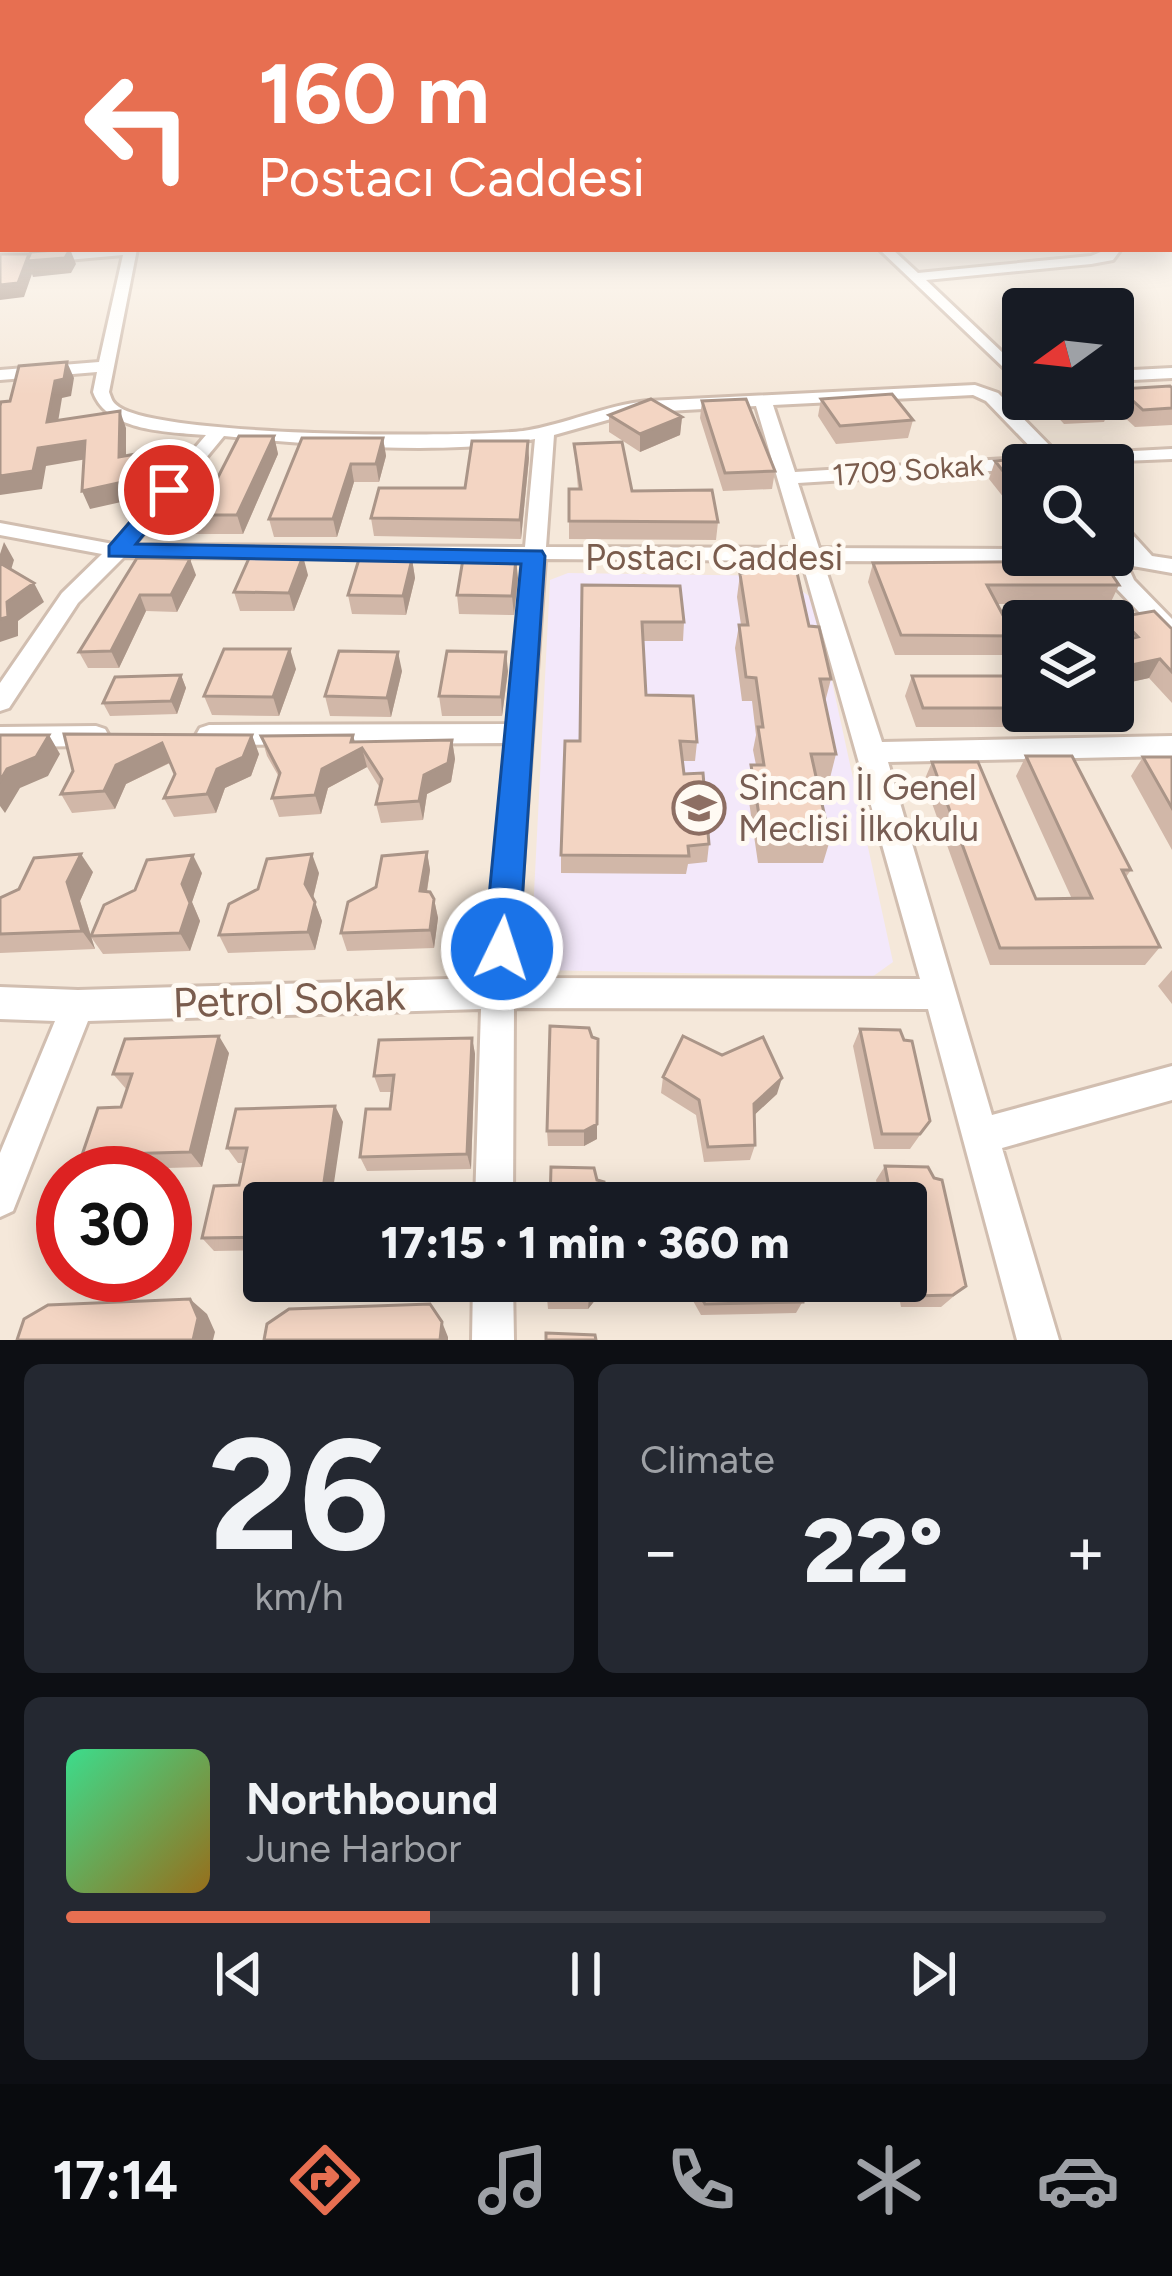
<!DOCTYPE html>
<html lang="en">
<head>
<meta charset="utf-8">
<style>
	:root { --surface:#171b24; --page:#242831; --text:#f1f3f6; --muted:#9ea1a6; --line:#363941; --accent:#e76f51 }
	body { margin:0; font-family:Figtree,sans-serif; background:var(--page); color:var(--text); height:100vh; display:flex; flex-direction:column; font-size:45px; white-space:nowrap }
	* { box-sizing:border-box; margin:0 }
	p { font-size:39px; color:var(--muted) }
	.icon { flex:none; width:66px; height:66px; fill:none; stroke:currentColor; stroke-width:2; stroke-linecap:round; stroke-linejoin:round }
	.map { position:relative; height:1340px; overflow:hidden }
	.panel { display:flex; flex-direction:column; gap:24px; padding:24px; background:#0d0f14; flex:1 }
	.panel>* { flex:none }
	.guide { position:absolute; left:0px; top:0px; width:1173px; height:252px; box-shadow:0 6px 30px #0003; background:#e76f51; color:#fff; overflow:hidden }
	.needle { width:78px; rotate:255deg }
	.buttons { position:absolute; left:1002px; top:288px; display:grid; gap:24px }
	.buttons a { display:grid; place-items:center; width:132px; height:132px; border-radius:12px; background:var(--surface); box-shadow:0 6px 30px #0003; font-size:60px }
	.speed { position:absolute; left:36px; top:1146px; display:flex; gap:24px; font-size:60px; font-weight:700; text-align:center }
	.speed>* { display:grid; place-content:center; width:156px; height:156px; border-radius:50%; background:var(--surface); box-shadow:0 6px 30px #0003; line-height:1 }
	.speed .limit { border:18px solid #d22; background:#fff; color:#111 }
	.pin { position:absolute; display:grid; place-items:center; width:102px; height:102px; color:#fff; margin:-51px; border:6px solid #fff; border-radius:50%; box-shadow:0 3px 12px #0007 }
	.me { position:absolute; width:132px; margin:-66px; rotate:4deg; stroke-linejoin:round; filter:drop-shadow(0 0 9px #0008) }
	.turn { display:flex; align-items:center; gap:42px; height:252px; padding:0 60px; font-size:54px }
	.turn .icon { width:156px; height:156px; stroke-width:2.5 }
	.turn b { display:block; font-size:84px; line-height:102px }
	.big { font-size:90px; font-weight:800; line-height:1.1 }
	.panel .card { flex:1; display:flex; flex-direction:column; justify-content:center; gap:18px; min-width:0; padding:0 42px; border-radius:18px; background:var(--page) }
	.panel .dial { align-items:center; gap:0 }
	.dial b { font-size:156px; line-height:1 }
	.song { display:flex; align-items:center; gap:36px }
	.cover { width:144px; height:144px; border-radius:18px; background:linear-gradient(135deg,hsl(150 70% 55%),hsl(40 70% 35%)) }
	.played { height:12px; border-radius:6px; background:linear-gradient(90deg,var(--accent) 35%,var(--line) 35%) }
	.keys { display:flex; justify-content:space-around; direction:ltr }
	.heat { display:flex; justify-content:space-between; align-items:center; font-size:66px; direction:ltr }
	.panel .tiles { flex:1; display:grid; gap:24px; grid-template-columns:1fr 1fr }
	.card:last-child { grid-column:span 2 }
	.trip { position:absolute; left:243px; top:1182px; width:684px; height:120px; border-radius:12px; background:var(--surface); box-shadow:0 6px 30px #0003; font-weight:800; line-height:120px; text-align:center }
	.tabs { display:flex; height:192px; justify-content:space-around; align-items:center; background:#090b0e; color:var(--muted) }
	.tabs .icon { width:84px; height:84px }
	.tabs .selected { color:var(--accent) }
	.tabs b { font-size:54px; color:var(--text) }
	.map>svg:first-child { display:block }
</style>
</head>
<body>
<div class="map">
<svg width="1172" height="1340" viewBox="0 0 1172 1340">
	<rect width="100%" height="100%" fill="#fdf6ec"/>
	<path fill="#f5e8da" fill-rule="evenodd" d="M0,208l3,41h1167l2,-41v1132h-1172zM1023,309h90v90h-90zM1023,465h90v90h-90zM1023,621h90v90h-90zM63,1173h102v102h-102zM264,1203h642v78h-642z"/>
	<path fill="#f3e8fa" d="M568,573l210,3 36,23 79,363 -21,15 -331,-7 -10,-18 19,-372z"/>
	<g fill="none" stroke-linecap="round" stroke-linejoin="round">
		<g stroke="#d1beb0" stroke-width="6">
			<path id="minor" d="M0,208h3l-3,12z
				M99,249h38l-28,143c3,8 3,10 10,15 45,30 341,31 404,24 42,-6 82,-26 125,-30l327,-16 23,8 61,62 113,-6v10l-149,6v4l-225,14 21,65 204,1v6h90v-5l13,2 -13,-15v-18l7,2 32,35 20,3v14l-45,-8 7,15 38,39v22l-8,-3 -48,-50 -11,-26 -282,-1 59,181 290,-6v20l-284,6 104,353 180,-49v34l-170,48 57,192h-42l-89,-331 -414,-1 -1,195h-38l6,-194 -393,12 -75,190 -13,6v-64l55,-132 -55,-2v-32l78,3 405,-12 23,-235 -297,2 -9,-3 -4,-7 4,-7 9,-3 299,-1 16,-165 -400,-2 -46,46 -69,105 -9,3v-28l62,-90 40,-39 -102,-19v-12l113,21 93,-109c-36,-3 -99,-3 -113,-43l4,-20 -97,8v-10l99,-8 24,-107 -123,11v-8zM973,395l13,6 54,56 -245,15 -22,-67zM756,406l42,142 -252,-1 8,-112 78,-22zM224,436c90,9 223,20 311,3l-10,108 -391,-2zM545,559l257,2 118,418 -405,-1z
				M879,249h13l26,24 173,-17 17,-7h13l-8,11 -22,4 -165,16 97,92v14z
				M1172,368v10l-59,3v-10z
				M96,726l9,3 4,7 -4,7 -9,3 -96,1v-20z
				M473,1281h40l1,59h-42z"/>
		</g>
		<use href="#minor" fill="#fff" fill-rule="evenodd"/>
	</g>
	<path fill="#d1b7a8" d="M1172,388v37l-37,2 -22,-20 7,-18z
		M821,399l92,21 -5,18 -72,6 -18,-28z
		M1041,399h64l6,6 -7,17 -40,2z
		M702,401l73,70 -3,18 -49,2 -23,-73z
		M609,415l73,2 -2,18 -40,17 -31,-20z
		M274,436l4,18 -35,80h-63l-7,-19 41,-30z
		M383,438l3,18 -7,26h-25l-17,55h-63l-5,-18z
		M574,444l58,47 86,31 -2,18 -147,-1v-50h9z
		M529,458l-8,81 -147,-3 -3,-18 94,-30z
		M995,461l28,4v57l-34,-43z
		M137,558l59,17 -19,37 -31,-1 -27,57h-31l-9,-16z
		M412,559l3,19 -9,37 -54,-1 -4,-19z
		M873,563l246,22 -9,19h-113l17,32 -8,19h-111l-27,-73z
		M740,574l69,52 22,53 -6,23 11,52 -6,24h-14l14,62 -7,23h-65l-11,-75 4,-23h5l-3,-15 3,-15 -4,-34h-10l-7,-53 4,-23h2l-4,-28z
		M308,575l-14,36h-54l-6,-19z
		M518,578l-4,37 -55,-1 -2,-19z
		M582,585l102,37 -1,19h-40l3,54 51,47 -2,19h-12l1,13 25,70 -2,18 -19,2 -2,10 -125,-1v-18l19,-114z
		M1119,617l53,12v74l-23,-25 -36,8v-43l2,-1 -2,-2v-11z
		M296,669l-17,47 -67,-1 -8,-19z
		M402,671l-11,46 -61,-1 -5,-20z
		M508,671l-6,45h-60l-3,-20z
		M181,675l5,13 -9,26 -67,2 -7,-13z
		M912,676h111v35h26l-8,16h-125l-11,-31z
		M261,736l94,6 97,-2 3,19 -4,23 -24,12 -4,26 -42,3 -5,-19 4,-16 -13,-21 -39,21 -7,26 -42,3 -7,-19 7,-21 -12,-21z
		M259,754l-8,22 -26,12 -9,25 -42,4 -10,-19 11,-24 -5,-11 -44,21 -11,25 -43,4 -11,-19 12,-23z
		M1026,756l105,114 -5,7 34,70 -15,18h-155l-66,-184 8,-19 104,137h36l-56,-123z
		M1143,757h29v93l-41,-74z
		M427,852l3,18 -3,22 7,7 4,19 -4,30 -87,3 -6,-18 35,-46z
		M93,872l-13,29 11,35 111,-63 -10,29 8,19 -10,30 -87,3 -12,-17 4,12 -95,4v-55z
		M319,873l-6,25 9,23 -7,29 -87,3 -9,-18z
		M1172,970v34l-14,-18z
		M860,1029l70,92 -20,28h-36l-21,-103z
		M472,1038l3,16 -4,115 -104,2 -7,-14 30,-48 2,-17h-12l-6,-16z
		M229,1053l-27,114 -105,3 -15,-15 39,-48 6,-17 -14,-16z
		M663,1077l114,17 -23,21 1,30 -5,15 -46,2 -8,-47 -35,-22z
		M335,1106l8,16 -79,81v47l-50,1 -12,-13 37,-53 5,-22h-6l-11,-15z
		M597,1124v15l-13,7h-36l-1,-15z
		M885,1166l81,120 -25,21h-40l-5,-26h10v-78h-26l-4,-23z
		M604,1281l-1,18h-7l-8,10h-40l-1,-11z
		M689,1281h124l-6,19 -4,1 -7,12 -95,2 -9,-16z"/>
	<path fill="#aa9588" d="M70,249l6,15 -5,9 -38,4 -1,-3 -8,23 -24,3v-15l29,-31z
		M67,362l7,16 -3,18 -9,2 -7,42 -8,-18 8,-41z
		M120,411l6,17v46l-7,-17z
		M682,417l-2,18 -40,17v-18z
		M274,436l4,18 -35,80 -6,-19z
		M383,438l3,18 -7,26 -3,-18z
		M85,441l8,17 -47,8 -4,23 -42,6v-19l38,-28z
		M528,441l1,17 -8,81 -1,-19z
		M141,453l6,18 1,25 -58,13 -8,-18z
		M351,464l3,18 -17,55 -4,-18z
		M4,542l10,18 -6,20 -8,-14v-12z
		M303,556l5,19 -14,36 -5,-18z
		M190,559l6,16 -19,37 -6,-17z
		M412,559l3,19 -9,37 -3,-19z
		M516,559l2,19 -4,37 -2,-19z
		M34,583l10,19 -26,19v15l-18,6v-23l7,-17z
		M140,595l6,16 -27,57 -8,-17z
		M290,649l6,20 -17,47 -6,-19z
		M398,652l4,19 -11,46 -4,-19z
		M506,652l2,19 -6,45 -1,-19z
		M1160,659l-11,19 -36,8v-17z
		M181,675l5,13 -9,26 -6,-13z
		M49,735l11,19 -12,22 -28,12 -15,25 -5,-7v-25l7,-12z
		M252,735l7,19 -8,22 -26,12 -9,25 -9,-19 10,-25z
		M353,735l4,15 5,-2 5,19 -39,21 -7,26 -6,-19 7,-26 29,-27z
		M452,740l3,19 -4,23 -24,12 -4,26 -4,-19 5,-26z
		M162,743l9,19 -45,22 -11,25 -11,-18 12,-26z
		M427,852l3,18 -6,39 -4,-18z
		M81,854l12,18 -13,29 15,48 -13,-18 -15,-49z
		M312,854l7,19 -7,29 -7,-18z
		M193,855l9,18 -10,29 8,19 -10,30 -10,-18 2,-49z
		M434,899l4,19 -4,30 -4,-18z
		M315,902l7,19 -7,29 -7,-18z
		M219,1036l10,17 -27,114 -12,-15z
		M472,1038l3,16 -4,115 -4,-15z
		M782,1078l-5,16 -28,26 5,-16z
		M335,1106l8,16 -12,81h-10z
		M597,1124v15l-13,7v-15z
		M597,1288l-1,11 -8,10 1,-12z
		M814,1288l-7,12 -6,2 2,-9z
		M190,1299l17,15 8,18 -2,8h-20z
		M442,1322l6,15v3h-8z"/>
	<path fill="#f3d5c3" stroke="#aa9588" stroke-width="3" d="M70,249l-5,9 -38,3 4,-9z
		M0,254h29l-11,29 -18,2z
		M67,362l-3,17 -9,2 -8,41 73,-11 -1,46 22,-4v25l-59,13 3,-50 -47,7 -5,23 -33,5v-70l1,-4 9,-1 9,-35z
		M1170,386l2,2v20l-29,2 -23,-21z
		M892,394l21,26 -73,6 -19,-27z
		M651,399l31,18 -42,17 -31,-19z
		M746,399l29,72 -50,2 -23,-72z
		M1063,399h42l6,6 -40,2z
		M239,436h35l-37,79h-64l17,-30h24z
		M302,438h81l-7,26h-25l-18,55h-64z
		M472,441h56l-8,79 -149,-2 8,-30h86z
		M622,442l10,49 80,-1 6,32 -149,-1v-32h12l-7,-45z
		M1030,458l6,7h-13v31l-28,-35z
		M250,556h53l-14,37 -55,-1z
		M137,558l53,1 -19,36h-31l-29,56 -32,1z
		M359,559h53l-9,37 -55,-1z
		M463,559h53l-4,37 -55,-1z
		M1103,561l16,24h-132l27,51 -113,-1 -28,-72z
		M0,563l34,20 -27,19 1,15 -8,2z
		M758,568h38l13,58 10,1 12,52h-11l16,75h-25l19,86h-67l-12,-75h13l-6,-38h5l-7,-49 -10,-1 -7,-52h9l-8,-51z
		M582,585l98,1 4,36h-42l4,73 47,1 4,46 -17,-1 4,33 19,-1 6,71 -21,2 1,10 -128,-1 4,-114h15z
		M1154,611l18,18v43l-12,-13 -47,10v-26l25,-6 -19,-20z
		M224,649h66l-17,48 -69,-1z
		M339,651l59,1 -11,46 -62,-2z
		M447,651l59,1 -5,45 -62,-1z
		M181,675l-10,26 -68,2 12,-26z
		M912,676h111v32h-100z
		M64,734l188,1 -9,22 -26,12 -10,25 -43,4 11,-24 -13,-31 -46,22 -12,26 -43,3 12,-23z
		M0,735h49l-13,22 -29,12 -7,12z
		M353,735l-2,7 101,-2 -4,23 -24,12 -5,26 -43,3 6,-25 -20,-31 -40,21 -7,26 -43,3 8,-25 -19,-37z
		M1026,756h46l59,114h-9l38,77 -160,1 -68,-186h46l58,137 56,-1z
		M1143,757h29v51z
		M427,852l-7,39 10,1 4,7 -4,31 -89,3 7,-31 28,-15 6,-31z
		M81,854l-14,28 15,49 -82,3v-36l19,-9 15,-31z
		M312,854l-7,30 10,18 -7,30 -89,3 10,-31 29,-15 9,-30z
		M193,855l-11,29 8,19 -10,30 -89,3 13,-31 31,-15 12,-30z
		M550,1026l39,2 3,9 6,2 -1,85 -13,7h-37z
		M860,1029l40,1 4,10 8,1 18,80 -10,13h-38z
		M219,1036l-29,116 -108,3 16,-47 23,-1 11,-33h-19l12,-35z
		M683,1036l39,19 41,-18 19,41 -28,26 1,41 -47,2 -9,-47 -36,-23z
		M472,1038l-5,116 -107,3 6,-48h24l4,-34 -20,1 5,-36z
		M335,1106l-14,97h-57v34l-62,1 12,-52 25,-1 8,-37h-20l9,-39z
		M885,1166l43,1 6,11 8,2 24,106 -13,9 -41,1 -6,-27v-66h-14z
		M551,1167l43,1 3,12 7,2v21h-54z
		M547,1281h57l-1,7h-6l-8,9 -42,1z
		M694,1281h119l1,7 -11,5v9l-98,2 -10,-17z
		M190,1299l8,19 -5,22h-176l7,-21 24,-14z
		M430,1304l12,18 -2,18h-176l3,-16 22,-15z
		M546,1333l49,2 1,5h-50z"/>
	<linearGradient id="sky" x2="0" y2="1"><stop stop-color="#97c7e8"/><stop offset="0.53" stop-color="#fefbf6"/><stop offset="1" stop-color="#fefbf6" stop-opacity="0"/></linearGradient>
	<rect width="1172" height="395" fill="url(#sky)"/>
	<path fill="#1a73e8" stroke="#114b97" stroke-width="3" d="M169,484l11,6 -44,54 406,7 3,5 -26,393 -5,12 -12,4 -13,-4 -5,-12 37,-385 -412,-8v-10l52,-60z"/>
	<defs>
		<g id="school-ring" transform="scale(2.7)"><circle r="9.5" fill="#fffaf3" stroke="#8d6e63" stroke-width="1.5"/><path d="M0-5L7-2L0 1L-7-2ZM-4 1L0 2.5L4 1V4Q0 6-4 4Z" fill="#8d6e63"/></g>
	</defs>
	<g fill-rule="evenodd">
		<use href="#school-ring" x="699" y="808"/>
	</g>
	<g text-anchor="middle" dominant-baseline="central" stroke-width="10" stroke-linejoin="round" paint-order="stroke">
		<g font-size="30" fill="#7a5c4d" stroke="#fffaf3">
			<text transform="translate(908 470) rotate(-4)">1709 Sokak</text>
		</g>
		<g font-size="36" fill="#7a5c4d" stroke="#fffaf3">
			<text x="714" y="557">Postacı Caddesi</text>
		</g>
		<g font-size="36" fill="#785e54" stroke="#fffaf3" text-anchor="start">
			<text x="738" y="787">Sincan İl Genel<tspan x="738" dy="41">Meclisi İlkokulu</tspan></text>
		</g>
		<g font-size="42" fill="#7a5c4d" stroke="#fffaf3">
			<text transform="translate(289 999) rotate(-2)">Petrol Sokak</text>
		</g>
	</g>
</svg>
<div class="buttons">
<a><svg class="needle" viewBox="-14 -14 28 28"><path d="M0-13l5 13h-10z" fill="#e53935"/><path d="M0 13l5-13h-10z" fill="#9ea1a6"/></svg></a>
<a><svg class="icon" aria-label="search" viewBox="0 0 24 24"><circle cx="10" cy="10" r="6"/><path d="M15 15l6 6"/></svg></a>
<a><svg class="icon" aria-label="layers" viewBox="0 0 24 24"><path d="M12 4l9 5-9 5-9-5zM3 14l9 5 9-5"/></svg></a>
</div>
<div class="speed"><div class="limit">30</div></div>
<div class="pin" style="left:169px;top:490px;background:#d93025"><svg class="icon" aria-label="arrive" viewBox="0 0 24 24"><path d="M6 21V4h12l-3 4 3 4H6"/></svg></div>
<svg class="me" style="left:502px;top:949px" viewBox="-20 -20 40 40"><circle r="17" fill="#1a73e8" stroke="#fff" stroke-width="3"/><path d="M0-11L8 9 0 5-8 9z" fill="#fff"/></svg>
<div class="trip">17:15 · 1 min · 360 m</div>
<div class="guide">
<div class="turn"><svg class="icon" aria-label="left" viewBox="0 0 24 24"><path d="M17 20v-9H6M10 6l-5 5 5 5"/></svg><div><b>160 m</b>Postacı Caddesi</div></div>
</div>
</div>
<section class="panel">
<div class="tiles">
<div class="card dial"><b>26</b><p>km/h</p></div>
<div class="card"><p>Climate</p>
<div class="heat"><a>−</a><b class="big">22°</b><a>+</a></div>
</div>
<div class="card">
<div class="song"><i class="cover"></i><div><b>Northbound</b><p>June Harbor</p></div></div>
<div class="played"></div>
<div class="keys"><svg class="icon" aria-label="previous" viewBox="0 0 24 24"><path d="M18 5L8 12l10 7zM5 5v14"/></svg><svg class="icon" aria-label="pause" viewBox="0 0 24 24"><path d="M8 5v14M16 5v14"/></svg><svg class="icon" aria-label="next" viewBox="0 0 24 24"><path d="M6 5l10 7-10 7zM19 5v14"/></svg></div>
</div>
</div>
</section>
<nav class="tabs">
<b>17:14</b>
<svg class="icon selected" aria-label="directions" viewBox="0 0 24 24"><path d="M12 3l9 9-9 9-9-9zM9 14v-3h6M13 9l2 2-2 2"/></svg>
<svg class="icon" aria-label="music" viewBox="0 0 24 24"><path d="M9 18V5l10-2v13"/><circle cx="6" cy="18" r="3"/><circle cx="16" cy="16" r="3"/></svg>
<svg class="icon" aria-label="phone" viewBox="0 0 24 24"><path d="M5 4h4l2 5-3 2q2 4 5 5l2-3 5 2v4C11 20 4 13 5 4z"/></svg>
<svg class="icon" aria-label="climate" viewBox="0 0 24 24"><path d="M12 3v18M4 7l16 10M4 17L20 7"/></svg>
<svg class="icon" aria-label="car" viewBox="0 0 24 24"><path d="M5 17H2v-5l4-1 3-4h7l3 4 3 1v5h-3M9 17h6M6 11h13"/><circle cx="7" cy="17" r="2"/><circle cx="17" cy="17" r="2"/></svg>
</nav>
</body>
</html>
